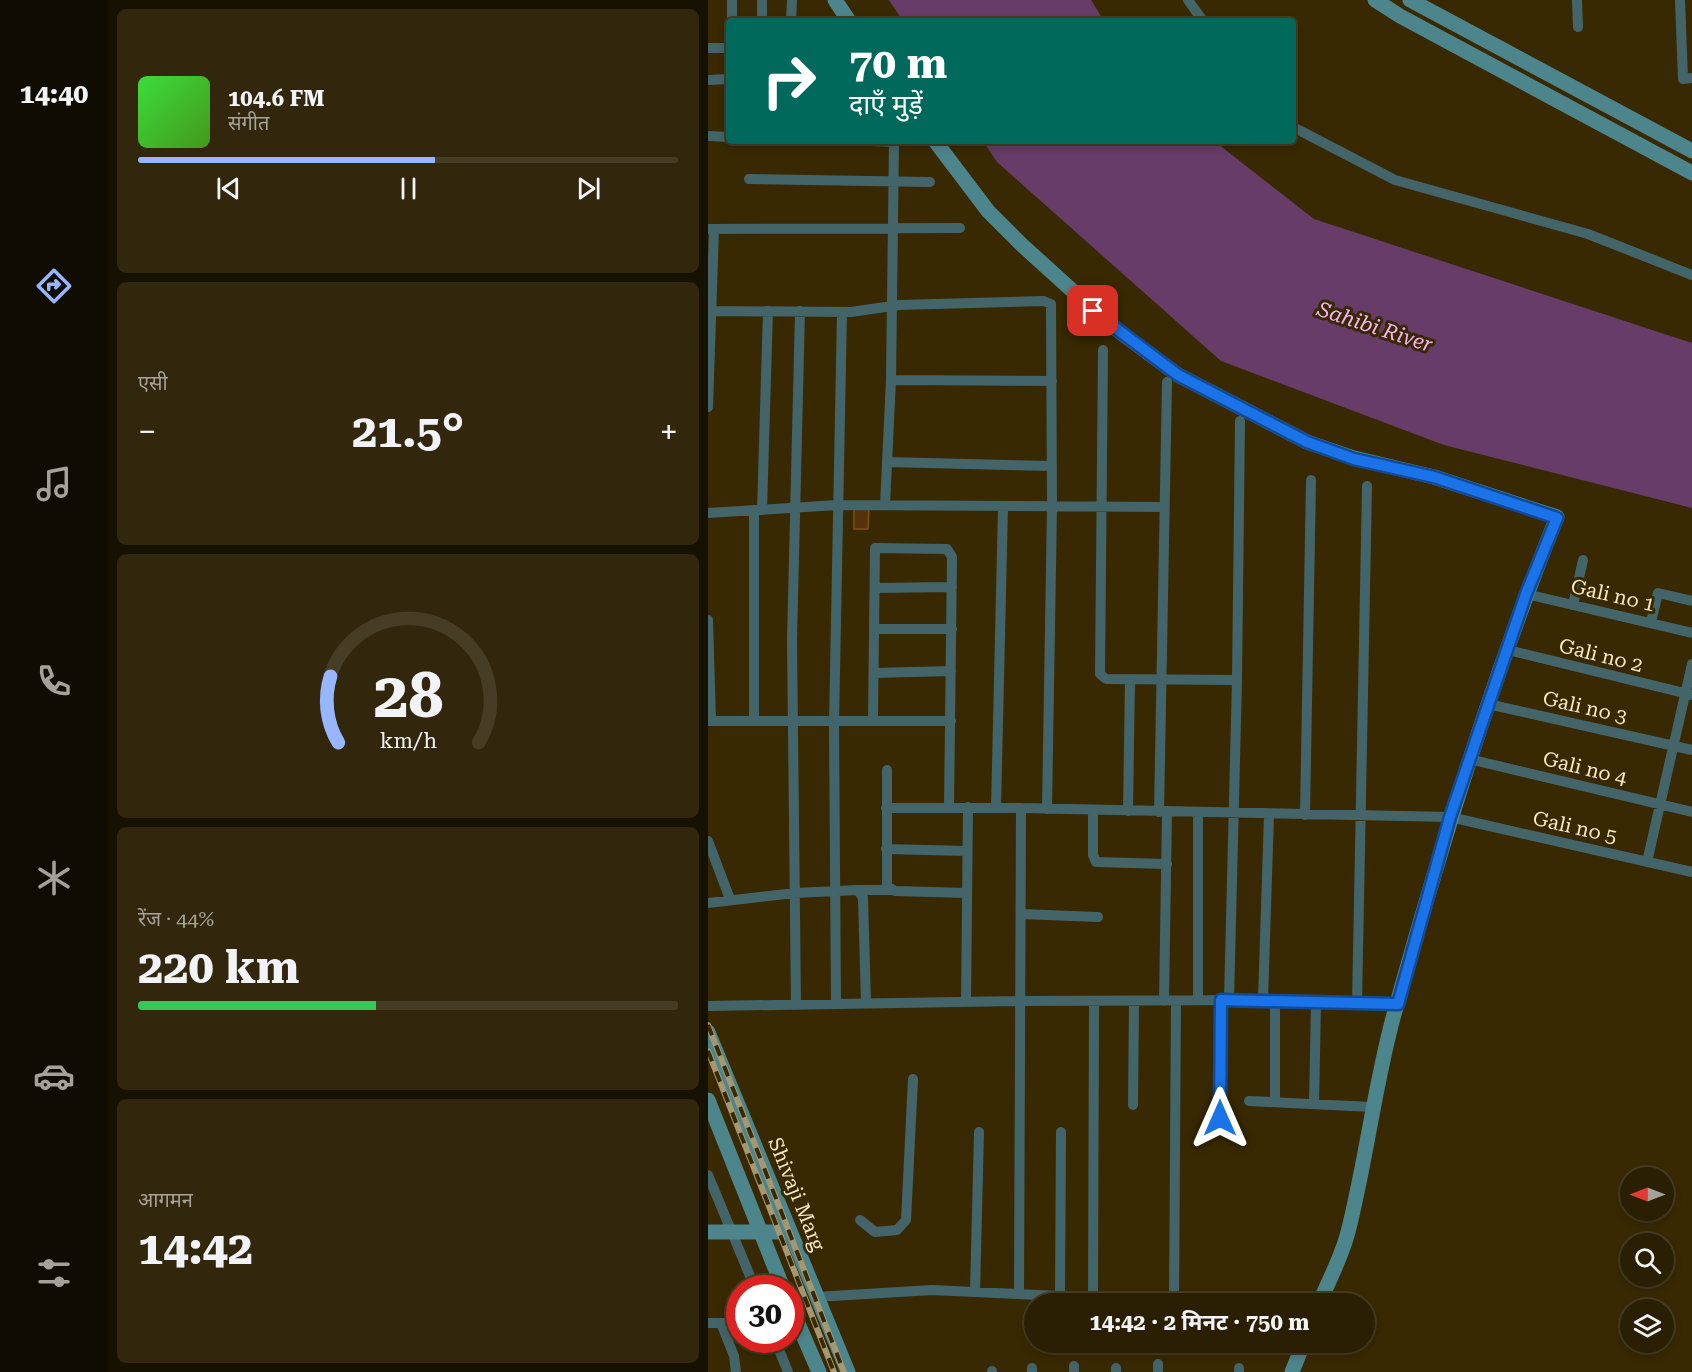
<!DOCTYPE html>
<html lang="hi">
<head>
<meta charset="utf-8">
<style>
	:root { --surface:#2a1f02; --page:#32270c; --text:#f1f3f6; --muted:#a5a299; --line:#463d24; --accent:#97b6fd }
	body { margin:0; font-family:"Roboto Serif","Noto Sans Devanagari",serif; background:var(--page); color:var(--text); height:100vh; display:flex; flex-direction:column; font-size:22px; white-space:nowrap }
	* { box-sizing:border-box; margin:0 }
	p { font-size:20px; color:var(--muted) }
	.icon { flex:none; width:33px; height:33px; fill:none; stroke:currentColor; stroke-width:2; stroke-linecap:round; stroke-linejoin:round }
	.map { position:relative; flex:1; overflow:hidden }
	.panel { display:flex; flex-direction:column; gap:9px; padding:9px; background:#171101; width:600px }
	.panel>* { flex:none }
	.banner { position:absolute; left:18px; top:18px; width:570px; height:126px; border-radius:6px; box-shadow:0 3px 9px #0003,0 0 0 2px var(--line); background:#00695c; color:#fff; overflow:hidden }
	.needle { width:39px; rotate:270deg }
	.tools { position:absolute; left:912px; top:1167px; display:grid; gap:12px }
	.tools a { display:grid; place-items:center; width:54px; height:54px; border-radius:50%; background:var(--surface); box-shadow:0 3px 9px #0003,0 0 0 2px var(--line); font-size:30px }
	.speed { position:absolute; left:18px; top:1275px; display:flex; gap:12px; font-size:30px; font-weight:700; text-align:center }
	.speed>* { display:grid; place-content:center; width:78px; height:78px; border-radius:50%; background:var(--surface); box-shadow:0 3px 9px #0003,0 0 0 2px var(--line); line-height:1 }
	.speed .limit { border:9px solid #d22; background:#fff; color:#111 }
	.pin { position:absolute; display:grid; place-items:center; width:51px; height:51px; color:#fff; margin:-26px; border-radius:12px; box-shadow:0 3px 9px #0006 }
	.me { position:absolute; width:66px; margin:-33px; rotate:0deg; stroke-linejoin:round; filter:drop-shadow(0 0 4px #0008) }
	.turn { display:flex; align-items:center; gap:21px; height:126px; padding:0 24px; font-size:27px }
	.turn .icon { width:78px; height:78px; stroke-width:2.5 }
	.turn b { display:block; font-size:42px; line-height:51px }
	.big { font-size:45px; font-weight:700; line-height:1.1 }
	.panel .tile { flex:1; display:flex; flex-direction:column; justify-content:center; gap:9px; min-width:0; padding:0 21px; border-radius:9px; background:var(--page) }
	.panel .dial { align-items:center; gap:0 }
	.dial svg { height:156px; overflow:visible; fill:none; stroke:var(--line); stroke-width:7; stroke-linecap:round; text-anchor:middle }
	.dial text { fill:var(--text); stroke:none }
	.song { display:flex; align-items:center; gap:18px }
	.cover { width:72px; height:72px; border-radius:9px; background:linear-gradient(135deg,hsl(120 70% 55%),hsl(100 70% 35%)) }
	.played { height:6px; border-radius:3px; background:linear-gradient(90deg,var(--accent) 55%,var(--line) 55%) }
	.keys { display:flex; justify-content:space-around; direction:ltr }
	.heat { display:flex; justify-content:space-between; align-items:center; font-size:33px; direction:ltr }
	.charge { height:9px; border-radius:4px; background:linear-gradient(90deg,#34c759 44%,var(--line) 0) }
	.trip { position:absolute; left:316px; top:1293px; width:351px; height:60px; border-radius:30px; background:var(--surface); box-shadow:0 3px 9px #0003,0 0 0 2px var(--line); font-weight:700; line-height:60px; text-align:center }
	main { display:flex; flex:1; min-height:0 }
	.menu { display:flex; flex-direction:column; width:108px; justify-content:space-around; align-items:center; background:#110c01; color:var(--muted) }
	.menu .icon { width:42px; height:42px }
	.menu .current { color:var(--accent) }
	.menu b { font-size:27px; color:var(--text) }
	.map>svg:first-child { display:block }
</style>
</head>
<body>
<main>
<nav class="menu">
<b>14:40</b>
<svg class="icon current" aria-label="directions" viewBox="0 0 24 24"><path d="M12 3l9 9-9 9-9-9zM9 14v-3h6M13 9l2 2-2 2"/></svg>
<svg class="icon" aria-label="music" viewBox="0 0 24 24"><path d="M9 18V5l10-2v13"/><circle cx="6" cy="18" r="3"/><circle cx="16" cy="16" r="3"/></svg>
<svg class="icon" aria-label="phone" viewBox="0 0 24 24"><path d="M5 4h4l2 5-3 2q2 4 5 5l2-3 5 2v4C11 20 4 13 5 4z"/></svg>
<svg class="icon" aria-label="climate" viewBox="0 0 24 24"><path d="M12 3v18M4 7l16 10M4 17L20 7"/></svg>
<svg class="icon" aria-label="car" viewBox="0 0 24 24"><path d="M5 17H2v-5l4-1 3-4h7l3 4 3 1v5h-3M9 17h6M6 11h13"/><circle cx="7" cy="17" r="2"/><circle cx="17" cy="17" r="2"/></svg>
<svg class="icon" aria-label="filters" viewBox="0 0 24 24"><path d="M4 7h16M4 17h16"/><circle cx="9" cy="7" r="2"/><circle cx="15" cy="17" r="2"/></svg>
</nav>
<section class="panel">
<div class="tile">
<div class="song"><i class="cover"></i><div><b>104.6 FM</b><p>संगीत</p></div></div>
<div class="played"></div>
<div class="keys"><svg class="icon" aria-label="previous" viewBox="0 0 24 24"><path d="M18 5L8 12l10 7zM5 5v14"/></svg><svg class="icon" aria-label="pause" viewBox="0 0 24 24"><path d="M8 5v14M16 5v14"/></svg><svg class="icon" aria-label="next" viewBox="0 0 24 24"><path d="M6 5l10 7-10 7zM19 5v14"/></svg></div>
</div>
<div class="tile"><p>एसी</p>
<div class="heat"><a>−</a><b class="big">21.5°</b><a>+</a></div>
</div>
<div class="tile dial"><svg viewBox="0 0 100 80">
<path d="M14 69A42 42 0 1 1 86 69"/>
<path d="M14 69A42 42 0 0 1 10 35" stroke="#97b6fd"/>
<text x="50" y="56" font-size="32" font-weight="700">28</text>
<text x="50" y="72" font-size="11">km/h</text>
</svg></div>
<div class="tile"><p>रेंज · 44%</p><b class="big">220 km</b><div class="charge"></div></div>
<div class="tile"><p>आगमन</p><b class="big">14:42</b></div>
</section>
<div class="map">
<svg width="984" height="1372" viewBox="0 0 984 1372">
	<rect width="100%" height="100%" fill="#382902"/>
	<path fill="#673c68" d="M181,0h202l13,21h-201z
		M275,141h231l100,78 378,124v165l-248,-63 -223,-84 -224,-199z"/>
	<path fill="#54330b" stroke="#7f4f14" stroke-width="1.5" d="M146,506h15l-1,23h-14z"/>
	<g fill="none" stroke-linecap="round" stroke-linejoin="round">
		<path stroke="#436569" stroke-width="10" d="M480,0l15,21
			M869,0l1,27
			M972,0l3,79 9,-1
			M24,21v-21
			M54,21v-21
			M83,21l1,-21
			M0,48h21
			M0,80l21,-1
			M585,127l102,53 193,54 104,41
			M0,136l21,1
			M163,141l23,1
			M41,179l181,3
			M0,229l252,-1
			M3,311l140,1 48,-7 145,-4 7,3 1,203 -5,302
			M395,350l-3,324 6,5 131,1
			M183,380l161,1
			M0,407l6,-178
			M179,462l165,4
			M177,505l6,-125 3,-239
			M46,510v210
			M54,510l6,-199
			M0,513l129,-8 326,2
			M167,588l77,-1
			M818,594l166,39
			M865,605l10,-45
			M0,620l3,101
			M943,622l7,-29 34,8
			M166,629h78
			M800,650l184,45
			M166,673l77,-2
			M780,704l204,46
			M165,719l2,-171 72,1 5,8 -3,250
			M0,721h243
			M761,759l223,53
			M179,770v116l8,5 72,2
			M178,808h135l429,9 242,55
			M288,808l7,-301
			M385,810v45l3,7 71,2
			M420,811l2,-131
			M451,812l8,-430
			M490,813v187
			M597,815l6,-335
			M0,841l22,58
			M178,849l81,2
			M939,862l45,-198
			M148,890h36
			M0,903l87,-10 63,-3 5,8 3,105
			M313,914l77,3
			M521,1000l8,-320 3,-259
			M555,1000l6,-185
			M258,1001l2,-194
			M456,1001l3,-189
			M128,1004l-2,-280 8,-412
			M649,1004l10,-518
			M88,1005l-4,-365 8,-329
			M0,1006l314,-5 241,-1 135,4
			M541,1101l123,6
			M567,1102v-101
			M606,1104l2,-100
			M425,1105l1,-103
			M512,1118l1,-118
			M0,1175l47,113
			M152,1220l15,12 22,-2 9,-10 7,-141
			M267,1292l4,-160
			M311,1294l2,-486
			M352,1296l1,-164
			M108,1297l116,-7 303,14
			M385,1297l1,-295
			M466,1300l2,-299
			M0,1323h32
			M13,1323l13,33 2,16
			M67,1340l13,32
			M450,1364v8
			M366,1366v6
			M324,1368v4
			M408,1368v4
			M284,1371v1
			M531,1372v-4"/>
		<path stroke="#4d858c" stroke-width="15" d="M127,0l14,21
			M667,0l25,16 292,157
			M702,0l282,151
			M227,141l53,70 34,34 86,78 70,52 129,67 47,16 80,19 123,40c-66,164 -117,332 -164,501 -19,71 -27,143 -45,214 -6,24 -19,48 -29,72
			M0,1032l140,340
			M0,1100l75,188
			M0,1232h82
			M82,1305l29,67
			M584,1372l12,-30"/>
		<g stroke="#a69773" stroke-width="6">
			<path id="rail" d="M0,1025l136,347
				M0,1051l126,321"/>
		</g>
		<use href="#rail" stroke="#382902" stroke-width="4" stroke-dasharray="11" stroke-linecap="butt"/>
	</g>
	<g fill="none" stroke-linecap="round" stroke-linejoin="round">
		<g stroke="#114b97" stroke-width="15">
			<path id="route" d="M385,311l85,64 129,67 47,17 80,18 123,41 -31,76 -76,223 -52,187 -177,-4 -1,118"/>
		</g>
		<use href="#route" stroke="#1a73e8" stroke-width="10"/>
	</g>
	<g text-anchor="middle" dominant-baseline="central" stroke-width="6" stroke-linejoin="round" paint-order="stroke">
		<g font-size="20" fill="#f7e8c6" stroke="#382902">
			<text transform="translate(905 595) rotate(13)">Gali no 1</text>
			<text transform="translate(893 655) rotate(14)">Gali no 2</text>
			<text transform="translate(877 707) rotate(13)">Gali no 3</text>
			<text transform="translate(877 768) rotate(14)">Gali no 4</text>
			<text transform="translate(867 827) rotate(13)">Gali no 5</text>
			<text transform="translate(89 1194) rotate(68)">Shivaji Marg</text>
		</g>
		<g font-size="21" font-style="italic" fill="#f6b2f7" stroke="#382902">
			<text transform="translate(667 327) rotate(18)">Sahibi River</text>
		</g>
	</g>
</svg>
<div class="tools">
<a><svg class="needle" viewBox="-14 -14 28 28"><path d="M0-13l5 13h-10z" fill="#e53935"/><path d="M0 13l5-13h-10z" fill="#a5a299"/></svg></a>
<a><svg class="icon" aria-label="search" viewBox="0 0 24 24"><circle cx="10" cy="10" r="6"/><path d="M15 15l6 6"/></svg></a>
<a><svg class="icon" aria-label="layers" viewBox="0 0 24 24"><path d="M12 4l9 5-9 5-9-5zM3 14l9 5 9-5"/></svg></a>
</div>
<div class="speed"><div class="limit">30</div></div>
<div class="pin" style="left:385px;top:311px;background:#d93025"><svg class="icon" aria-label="arrive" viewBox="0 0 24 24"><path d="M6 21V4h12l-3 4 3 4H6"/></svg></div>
<svg class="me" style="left:512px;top:1118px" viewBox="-20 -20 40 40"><path d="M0-17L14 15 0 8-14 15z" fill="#1a73e8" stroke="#fff" stroke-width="4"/></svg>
<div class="trip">14:42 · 2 मिनट · 750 m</div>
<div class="banner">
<div class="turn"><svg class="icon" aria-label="right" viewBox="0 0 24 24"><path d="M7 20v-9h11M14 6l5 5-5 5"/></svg><div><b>70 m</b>दाएँ मुड़ें</div></div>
</div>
</div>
</main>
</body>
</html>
